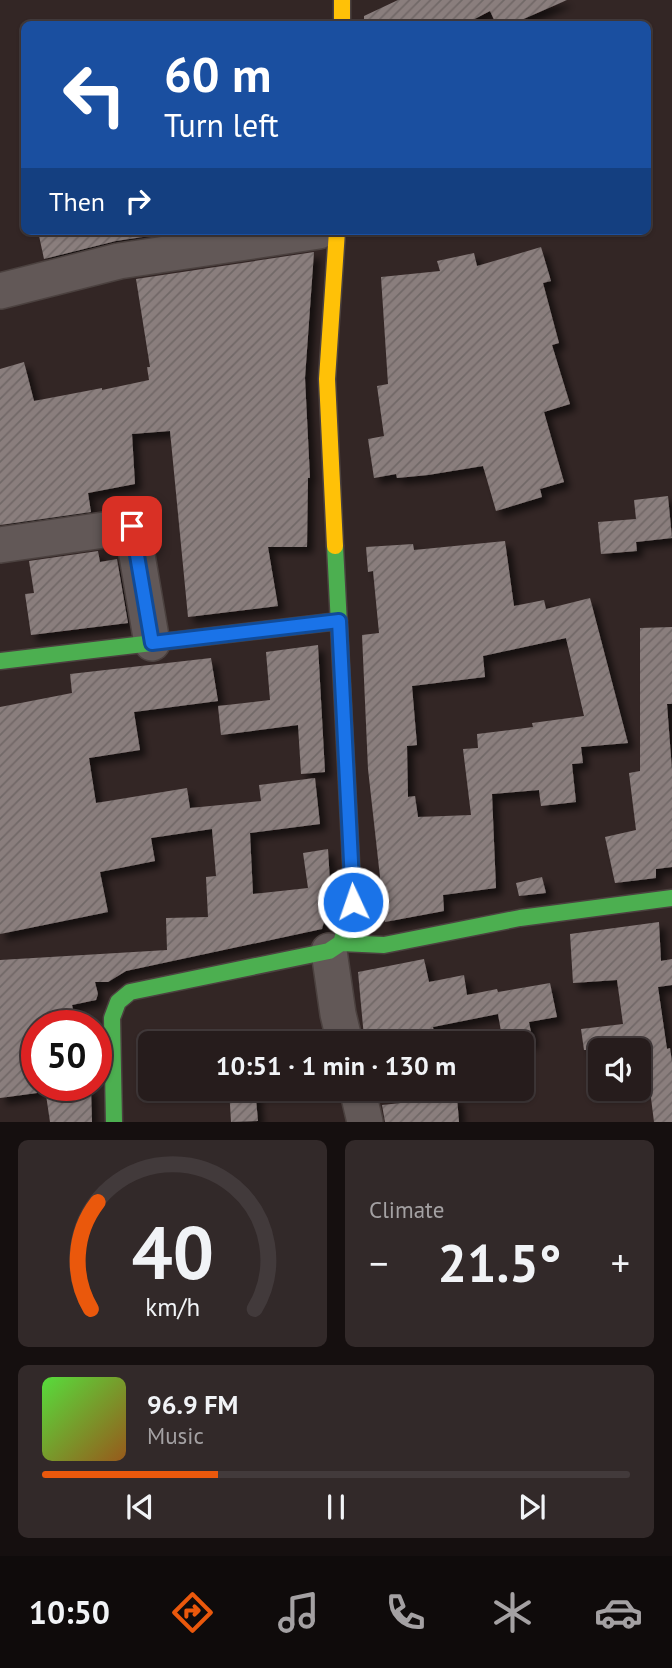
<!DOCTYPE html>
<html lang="en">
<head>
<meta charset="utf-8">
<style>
	:root { --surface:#261c1c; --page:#322929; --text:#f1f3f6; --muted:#a4a1a3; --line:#423a3b; --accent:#ea580c }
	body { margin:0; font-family:"PT Sans",sans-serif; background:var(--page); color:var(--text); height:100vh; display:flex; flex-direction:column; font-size:26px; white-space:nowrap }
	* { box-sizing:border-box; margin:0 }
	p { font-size:23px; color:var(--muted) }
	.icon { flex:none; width:38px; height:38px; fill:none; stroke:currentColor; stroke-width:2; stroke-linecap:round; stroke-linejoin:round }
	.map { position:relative; height:1122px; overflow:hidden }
	.sheet { display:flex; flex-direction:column; gap:18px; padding:18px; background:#150f0f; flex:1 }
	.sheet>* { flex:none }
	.top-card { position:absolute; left:21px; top:21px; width:630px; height:214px; border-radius:10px; box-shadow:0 2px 5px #0004,0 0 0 2px var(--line); background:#1a4fa0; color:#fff; overflow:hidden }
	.tools { position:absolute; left:588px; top:1038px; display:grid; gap:14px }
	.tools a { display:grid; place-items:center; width:63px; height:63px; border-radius:10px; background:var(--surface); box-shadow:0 2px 5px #0004,0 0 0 2px var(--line); font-size:35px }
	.speed { position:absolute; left:21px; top:1010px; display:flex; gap:14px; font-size:35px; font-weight:700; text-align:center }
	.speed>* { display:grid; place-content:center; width:91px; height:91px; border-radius:50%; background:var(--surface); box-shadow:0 2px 5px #0004,0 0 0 2px var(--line); line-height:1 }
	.speed .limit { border:10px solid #d22; background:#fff; color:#111 }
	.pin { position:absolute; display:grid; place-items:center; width:60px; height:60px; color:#fff; margin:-30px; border-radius:14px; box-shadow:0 4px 10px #0006 }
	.me { position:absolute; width:77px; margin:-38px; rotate:357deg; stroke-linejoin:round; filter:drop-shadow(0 0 5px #0008) }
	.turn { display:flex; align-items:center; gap:24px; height:147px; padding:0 28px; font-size:32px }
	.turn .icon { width:91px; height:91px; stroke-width:2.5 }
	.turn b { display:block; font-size:49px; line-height:60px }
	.then { display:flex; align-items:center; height:66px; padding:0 28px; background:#0003; gap:14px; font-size:26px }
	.big { font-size:52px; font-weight:600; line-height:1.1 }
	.sheet .tile { flex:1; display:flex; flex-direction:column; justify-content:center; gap:10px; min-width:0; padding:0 24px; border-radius:10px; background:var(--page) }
	.sheet .dial { align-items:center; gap:0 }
	.dial svg { height:182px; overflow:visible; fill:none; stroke:var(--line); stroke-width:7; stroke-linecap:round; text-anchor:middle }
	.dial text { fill:var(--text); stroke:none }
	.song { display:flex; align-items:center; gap:21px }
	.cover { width:84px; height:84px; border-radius:10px; background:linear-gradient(135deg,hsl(110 70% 55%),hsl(30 70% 35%)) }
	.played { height:7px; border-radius:4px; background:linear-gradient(90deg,var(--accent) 30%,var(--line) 30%) }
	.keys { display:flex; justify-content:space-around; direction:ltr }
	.heat { display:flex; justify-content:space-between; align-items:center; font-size:38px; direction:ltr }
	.sheet .tiles { flex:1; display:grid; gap:18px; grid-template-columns:1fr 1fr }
	.tile:last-child { grid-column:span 2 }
	.trip { position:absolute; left:138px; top:1031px; width:396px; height:70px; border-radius:10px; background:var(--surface); box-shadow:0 2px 5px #0004,0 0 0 2px var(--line); font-weight:600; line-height:70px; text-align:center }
	.dock { display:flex; height:112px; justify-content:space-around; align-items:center; background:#0f0b0b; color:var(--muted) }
	.dock .icon { width:49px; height:49px }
	.dock .on { color:var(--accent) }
	.dock b { font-size:32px; color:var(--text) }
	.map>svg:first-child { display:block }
</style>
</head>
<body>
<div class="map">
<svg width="672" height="1122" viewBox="0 0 672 1122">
	<defs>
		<pattern id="building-hatch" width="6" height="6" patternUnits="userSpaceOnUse" patternTransform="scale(1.75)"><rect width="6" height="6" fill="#8a7e7d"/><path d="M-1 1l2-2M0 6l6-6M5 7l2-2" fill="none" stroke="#716867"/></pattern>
		<filter id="shadow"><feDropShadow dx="6" dy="6" stdDeviation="3.5" flood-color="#0009"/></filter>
	</defs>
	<rect width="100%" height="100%" fill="#332625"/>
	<path fill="url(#building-hatch)" fill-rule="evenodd" filter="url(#shadow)" d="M398,0h169l-55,24h-16l-6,-13 -25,13h-101v-8z
		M38,231h145l-67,10 -72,18z
		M541,247l10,34 -8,2 16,60 -7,2 18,59 -26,8 20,70 -24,7 2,8 -46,14 -13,-45 -55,9 -31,3 -1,-4 -22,4 -6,-39 16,-3 -7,-50 11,-2 -7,-107 59,-6 -3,-10 37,-8 3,13z
		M314,252l-9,126 5,100h-2l-1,69h-39l10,59 -90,11 -18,-186 -38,3 3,50 -47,9 3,19 -91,13v-156l24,-7 10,39 68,-13v2l47,-10 -2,-13h3l-14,-88z
		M668,496l4,42 -36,4 1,9 -36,3 -3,-32 38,-3 -2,-19z
		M505,541l9,65 30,-6 2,9 44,-11 38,145 -47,4 2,16 -11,1 4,38 -35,4 -2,-16 -47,4 4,94 -53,7 1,16 -59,11 -17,-153 -6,-134 17,-2 -6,-62 -5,1 -2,-25 47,-3 1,6zM566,638l18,78 -52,7 1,4 -56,7 1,14 -15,1 8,66 -53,2 -3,-21 -7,1 -1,-51 10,-1 -5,-59 73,-9 -2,-21z
		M98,551l2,11 17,-3 11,64 -97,12 -6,-41 9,-1 -5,-32z
		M672,627v77h-5l5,66v97l-16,2v9l-41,5 -10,-46 31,-7 -7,-57 11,-2v-143z
		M318,645l7,127 -24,2 -3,-49 -77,10 -3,-29 52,-6 -4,-48z
		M211,658l7,43 -84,11 6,38 -51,8 7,45 91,-15 3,20 71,-7 -2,-16 56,-7 5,46 -70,9 3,61 55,-6 -5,-35 25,-4 3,50 -9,30 -196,42 -18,11h-13l3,12 -2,6 -24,5 4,16 -19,5h-24l4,35v32l-37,5v-138l167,-10 -1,-32 42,-1 -2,-40 10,-1 -4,-47 -61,9 4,23 -55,11 8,40 -108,22v-227l72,-14 -2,-19z
		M542,877l4,16 -27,3 -3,-13z
		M659,922l2,39 11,-2v26l-14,2 9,62 3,-1 2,14v60h-18l-9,-72h-61l-3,-21 42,-5 -6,-44 -44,3 -3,-49z
		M424,959l5,23 35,-7 3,20 30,-6 1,3 52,-9 7,34 -28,5 4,21h-30l-5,-29 -65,13 1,7 -70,3 -6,-65z
		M45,1088h46l1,34h-42z
		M229,1088h26l3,33 -27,1z
		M457,1097l2,25h-74l-3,-17z"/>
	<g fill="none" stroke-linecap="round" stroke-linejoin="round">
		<g stroke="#4b413f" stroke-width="38">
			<path id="street" d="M0,291l119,-30 200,-30
				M0,545l132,-19 20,117
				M329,951l9,63 7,29
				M357,1088l8,34"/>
		</g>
		<g stroke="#4b413f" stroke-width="19">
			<path id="fast" d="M0,661l339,-40
				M341,943l43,2 136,-27 152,-20
				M114,1122l-2,-104 6,-16 12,-10 199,-41 12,-8 12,-41 -18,-356"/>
		</g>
		<g stroke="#4b413f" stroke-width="19">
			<path id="slow" d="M342,0v24
				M335,546l-8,-167 10,-148"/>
		</g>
		<use href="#street" stroke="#625857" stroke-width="35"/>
		<use href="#fast" stroke="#4caf50" stroke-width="16"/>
		<use href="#slow" stroke="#ffc107" stroke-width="16"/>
	</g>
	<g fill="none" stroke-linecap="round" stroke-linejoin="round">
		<g stroke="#114b97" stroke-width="18">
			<path id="route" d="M132,526l20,117 187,-22 14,281"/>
		</g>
		<use href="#route" stroke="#1a73e8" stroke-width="12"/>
	</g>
</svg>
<div class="tools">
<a><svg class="icon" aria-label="sound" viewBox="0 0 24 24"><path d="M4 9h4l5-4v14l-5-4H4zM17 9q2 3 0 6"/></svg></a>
</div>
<div class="speed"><div class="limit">50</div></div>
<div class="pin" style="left:132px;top:526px;background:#d93025"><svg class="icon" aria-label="arrive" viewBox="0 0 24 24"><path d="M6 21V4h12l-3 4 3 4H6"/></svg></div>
<svg class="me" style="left:353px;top:902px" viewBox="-20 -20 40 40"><circle r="17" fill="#1a73e8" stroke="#fff" stroke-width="3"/><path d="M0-11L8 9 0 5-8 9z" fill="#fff"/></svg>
<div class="trip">10:51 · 1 min · 130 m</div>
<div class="top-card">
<div class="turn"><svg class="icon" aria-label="left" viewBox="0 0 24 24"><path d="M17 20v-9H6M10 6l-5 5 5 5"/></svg><div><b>60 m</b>Turn left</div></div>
<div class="then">Then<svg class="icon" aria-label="right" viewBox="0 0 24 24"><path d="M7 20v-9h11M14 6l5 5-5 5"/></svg></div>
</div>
</div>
<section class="sheet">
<div class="tiles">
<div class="tile dial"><svg viewBox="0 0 100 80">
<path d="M14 69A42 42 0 1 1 86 69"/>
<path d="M14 69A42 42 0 0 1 17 22" stroke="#ea580c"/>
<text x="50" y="56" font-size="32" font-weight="700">40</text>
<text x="50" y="72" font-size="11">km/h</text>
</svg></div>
<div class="tile"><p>Climate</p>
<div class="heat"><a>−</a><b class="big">21.5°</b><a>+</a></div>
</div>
<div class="tile">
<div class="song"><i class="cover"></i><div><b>96.9 FM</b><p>Music</p></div></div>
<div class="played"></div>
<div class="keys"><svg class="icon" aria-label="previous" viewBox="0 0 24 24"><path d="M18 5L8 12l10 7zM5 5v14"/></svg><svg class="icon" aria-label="pause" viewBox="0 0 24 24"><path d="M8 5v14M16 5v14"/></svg><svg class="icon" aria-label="next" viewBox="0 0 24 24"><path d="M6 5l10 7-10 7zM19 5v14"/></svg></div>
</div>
</div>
</section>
<nav class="dock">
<b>10:50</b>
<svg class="icon on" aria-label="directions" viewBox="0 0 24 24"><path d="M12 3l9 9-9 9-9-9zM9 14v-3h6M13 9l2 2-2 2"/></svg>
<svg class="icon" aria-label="music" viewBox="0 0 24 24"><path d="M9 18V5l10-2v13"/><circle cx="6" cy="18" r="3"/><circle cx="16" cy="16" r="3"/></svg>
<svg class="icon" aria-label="phone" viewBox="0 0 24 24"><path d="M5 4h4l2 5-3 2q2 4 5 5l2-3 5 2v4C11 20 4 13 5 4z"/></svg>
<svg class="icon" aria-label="climate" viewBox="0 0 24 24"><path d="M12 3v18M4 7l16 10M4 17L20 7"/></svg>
<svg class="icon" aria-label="car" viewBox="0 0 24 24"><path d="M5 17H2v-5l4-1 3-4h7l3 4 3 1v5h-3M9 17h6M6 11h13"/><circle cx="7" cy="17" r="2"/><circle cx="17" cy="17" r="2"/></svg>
</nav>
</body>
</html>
